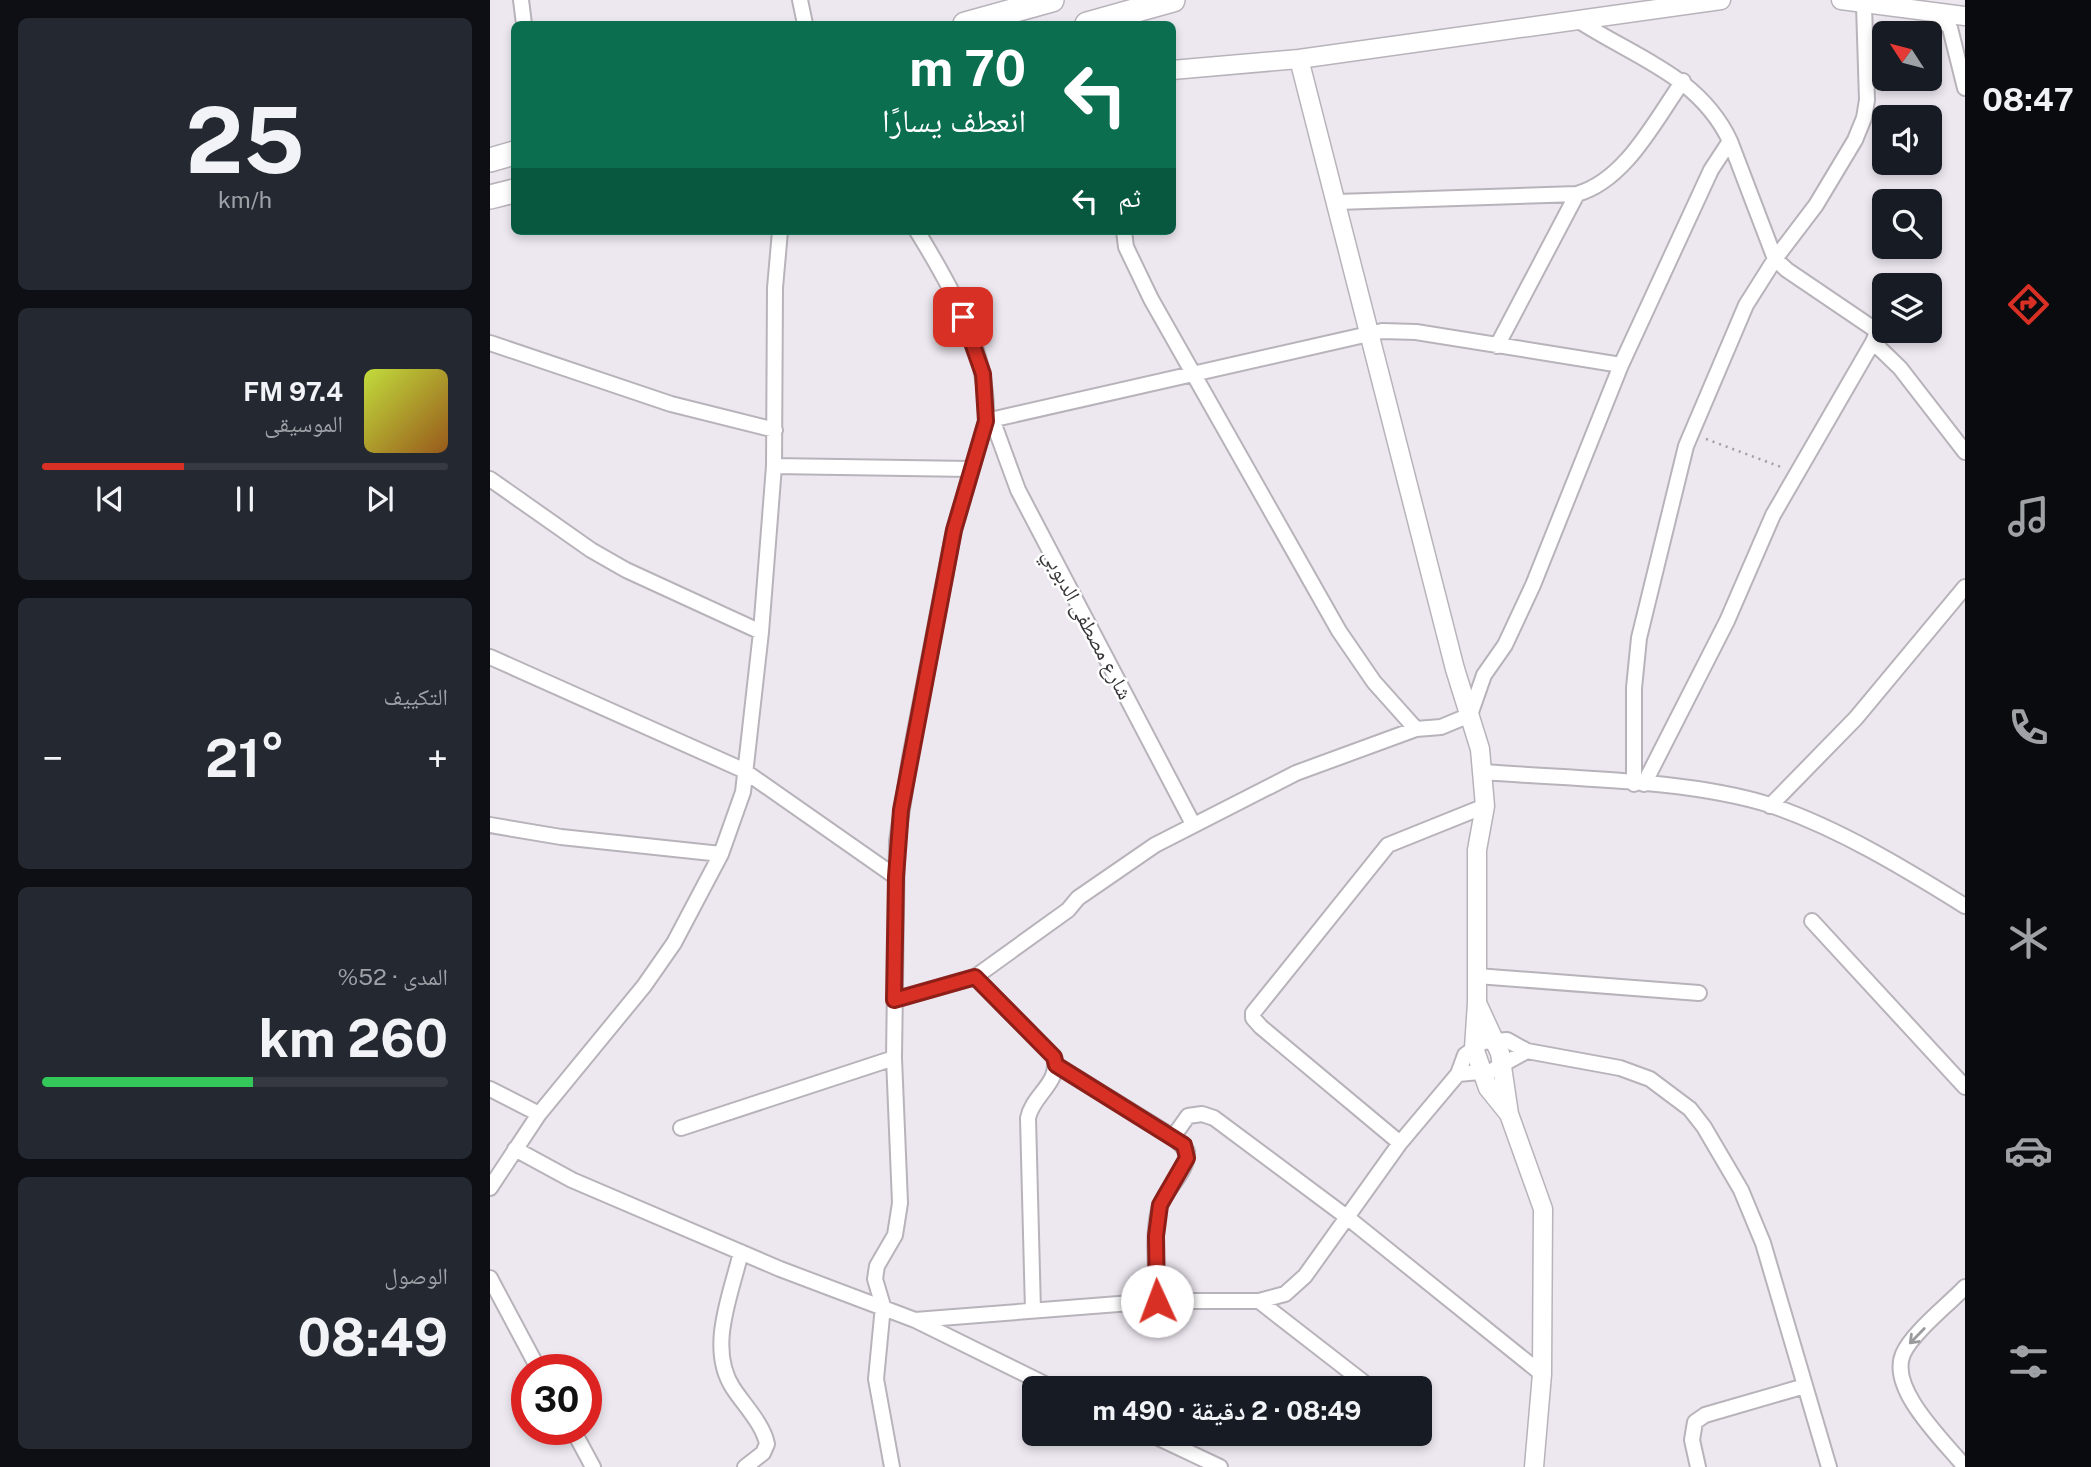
<!DOCTYPE html>
<html lang="ar">
<head>
<meta charset="utf-8">
<style>
	:root { --surface:#171b24; --page:#242831; --text:#f1f3f6; --muted:#9ea1a6; --line:#363941; --accent:#d93025 }
	body { margin:0; font-family:"Public Sans","Noto Naskh Arabic",sans-serif; background:var(--page); color:var(--text); direction:rtl; height:100vh; display:flex; flex-direction:column; font-size:26px; white-space:nowrap }
	* { box-sizing:border-box; margin:0 }
	p { font-size:23px; color:var(--muted) }
	.icon { flex:none; width:38px; height:38px; fill:none; stroke:currentColor; stroke-width:2; stroke-linecap:round; stroke-linejoin:round }
	.map { position:relative; flex:1; overflow:hidden; direction:ltr }
	.sheet { display:flex; flex-direction:column; gap:18px; padding:18px; background:#0d0f14; width:490px }
	.sheet>* { flex:none }
	.hud { position:absolute; left:21px; top:21px; width:665px; height:214px; border-radius:10px; box-shadow:0 4px 10px #0003; direction:rtl; background:#0b6e4f; color:#fff; overflow:hidden }
	.needle { width:46px; rotate:306deg }
	.controls { position:absolute; left:1382px; top:21px; display:grid; gap:14px }
	.controls a { display:grid; place-items:center; width:70px; height:70px; border-radius:10px; background:var(--surface); box-shadow:0 4px 10px #0003; font-size:35px }
	.speed { position:absolute; left:21px; top:1354px; display:flex; gap:14px; font-size:35px; font-weight:700; text-align:center }
	.speed>* { display:grid; place-content:center; width:91px; height:91px; border-radius:50%; background:var(--surface); box-shadow:0 4px 10px #0003; line-height:1 }
	.speed .limit { border:10px solid #d22; background:#fff; color:#111 }
	.pin { position:absolute; display:grid; place-items:center; width:60px; height:60px; color:#fff; margin:-30px; border-radius:14px; box-shadow:0 4px 10px #0006 }
	.me { position:absolute; width:77px; margin:-38px; rotate:358deg; stroke-linejoin:round; filter:drop-shadow(0 0 5px #0008) }
	.turn { display:flex; align-items:center; gap:24px; height:147px; padding:0 35px; font-size:32px }
	.turn .icon { width:91px; height:91px; stroke-width:2.5 }
	.turn b { display:block; font-size:49px; line-height:60px }
	.then { display:flex; align-items:center; height:66px; padding:0 35px; background:#0003; gap:14px; font-size:26px }
	.big { font-size:52px; font-weight:700; line-height:1.1 }
	.sheet .tile { flex:1; display:flex; flex-direction:column; justify-content:center; gap:10px; min-width:0; padding:0 24px; border-radius:10px; background:var(--page) }
	.sheet .dial { align-items:center; gap:0 }
	.dial b { font-size:91px; line-height:1 }
	.song { display:flex; align-items:center; gap:21px }
	.cover { width:84px; height:84px; border-radius:10px; background:linear-gradient(135deg,hsl(70 70% 55%),hsl(30 70% 35%)) }
	.played { height:7px; border-radius:4px; background:linear-gradient(90deg,var(--accent) 35%,var(--line) 35%) }
	.keys { display:flex; justify-content:space-around; direction:ltr }
	.heat { display:flex; justify-content:space-between; align-items:center; font-size:38px; direction:ltr }
	.charge { height:10px; border-radius:5px; background:linear-gradient(90deg,#34c759 52%,var(--line) 0) }
	.trip { position:absolute; left:532px; top:1376px; width:410px; height:70px; border-radius:10px; background:var(--surface); box-shadow:0 4px 10px #0003; font-weight:700; line-height:70px; text-align:center; direction:rtl }
	main { display:flex; flex:1; min-height:0 }
	.dock { display:flex; flex-direction:column; width:126px; justify-content:space-around; align-items:center; background:#090b0e; color:var(--muted) }
	.dock .icon { width:49px; height:49px }
	.dock .active { color:var(--accent) }
	.dock b { font-size:32px; color:var(--text) }
	.map>svg:first-child { display:block }
</style>
</head>
<body>
<main>
<nav class="dock">
<b>08:47</b>
<svg class="icon active" aria-label="directions" viewBox="0 0 24 24"><path d="M12 3l9 9-9 9-9-9zM9 14v-3h6M13 9l2 2-2 2"/></svg>
<svg class="icon" aria-label="music" viewBox="0 0 24 24"><path d="M9 18V5l10-2v13"/><circle cx="6" cy="18" r="3"/><circle cx="16" cy="16" r="3"/></svg>
<svg class="icon" aria-label="phone" viewBox="0 0 24 24"><path d="M5 4h4l2 5-3 2q2 4 5 5l2-3 5 2v4C11 20 4 13 5 4z"/></svg>
<svg class="icon" aria-label="climate" viewBox="0 0 24 24"><path d="M12 3v18M4 7l16 10M4 17L20 7"/></svg>
<svg class="icon" aria-label="car" viewBox="0 0 24 24"><path d="M5 17H2v-5l4-1 3-4h7l3 4 3 1v5h-3M9 17h6M6 11h13"/><circle cx="7" cy="17" r="2"/><circle cx="17" cy="17" r="2"/></svg>
<svg class="icon" aria-label="filters" viewBox="0 0 24 24"><path d="M4 7h16M4 17h16"/><circle cx="9" cy="7" r="2"/><circle cx="15" cy="17" r="2"/></svg>
</nav>
<div class="map">
<svg width="1475" height="1467" viewBox="0 0 1475 1467">
	<rect width="100%" height="100%" fill="#ede8f0"/>
	<g fill="none" stroke-linecap="round" stroke-linejoin="round">
		<g stroke="#b8b3ba" stroke-width="18">
			<path id="minor" d="M31,0l3,24
				M310,0l5,24
				M1448,15l12,13 15,60
				M1240,141l45,118 12,11 87,59 3,3 -4,10
				M847,202l240,-8c49,-14 78,-74 106,-113
				M634,231l2,16 25,52 188,332 35,51 42,47
				M0,343l181,61 104,26
				M1007,346l80,-152
				M502,419l26,71 175,334
				M496,421l396,-90 34,1 205,33
				M284,466l197,3
				M0,479l101,71 35,20 135,62
				M0,657l253,113 153,107
				M993,772c88,7 205,7 287,33 68,23 134,63 195,101
				M1144,784v-96l5,-50 47,-192 60,-141 29,-46 41,-54 39,-65 9,-22 3,-18 -3,-95
				M1154,784l83,-163 46,-106 100,-173 27,26 65,84
				M1280,806l86,-88 109,-131
				M0,825l71,12 160,17
				M1322,921l153,166
				M987,976l222,17
				M485,977l79,80c7,26 -21,37 -26,61l5,193
				M404,1000l81,-23 93,-67 10,-12 77,-53 141,-72 120,-44 25,-2 29,-12 14,-40 21,-30 28,-60 88,-220 90,-195 19,-29c-31,-65 -94,-83 -151,-120
				M566,1065l117,72 14,14c1,23 -22,36 -28,58 -7,29 -2,62 -2,92
				M968,1074l33,-3 36,-20
				M0,1089l49,25
				M191,1128l213,-70
				M683,1137l15,-21 14,-2 12,4 134,100 194,156
				M910,1143l-139,-116 -8,-9v-5l135,-168 97,-39
				M25,1149l57,31 208,89 135,51 138,68
				M0,1188l49,-74 105,-128 30,-43 47,-89 22,-62 18,-160 13,-166 1,-178 5,-57
				M251,1252c-10,43 -34,96 -8,136 11,17 30,36 34,56l-4,9 -18,14
				M0,1278l49,92
				M769,1301l112,87
				M425,1320l242,-19h102l26,-7 20,-18 95,-133 58,-69 7,-19 18,-13 24,-2 20,11 93,17 30,11 40,30 14,18 37,63 22,53 66,224
				M83,1430l20,37
				M658,1433l72,34
				M402,1467l-16,-88 7,-73 -8,-27 2,-13 18,-31 5,-32 -6,-145 3,-217 13,-83 44,-228 32,-109c3,-69 -34,-133 -69,-190
				M1208,1467l-6,-27 3,-18 10,-7 100,-29
				M1475,1467c-21,-26 -77,-78 -62,-113 9,-21 45,-49 62,-67"/>
		</g>
		<g stroke="#b8b3ba" stroke-width="21">
			<path id="tertiary" d="M1351,0l124,16
				M809,59l156,610 25,80 5,57 -8,44v153l-3,45 14,40 21,26
				M682,70l127,-11 422,-59
				M987,1003l23,50 9,61 34,95 -1,165 -8,93"/>
		</g>
		<g stroke="#b8b3ba" stroke-width="26">
			<path id="primary" d="M475,24l87,-24
				M597,24l86,-24
				M0,160l24,-7
				M0,197l24,-6"/>
		</g>
		<path stroke="#9f9ca2" stroke-width="2.5" stroke-dasharray="2 5" stroke-linecap="butt" d="M1216,439l75,28"/>
		<use href="#minor" stroke="#fff" stroke-width="14"/>
		<use href="#tertiary" stroke="#fff" stroke-width="18"/>
		<use href="#primary" stroke="#fff" stroke-width="23"/>
	</g>
	<defs><path id="oneway-shaft" d="M-6 0H5M1.5-3L5.5 0L1.5 3" fill="none" stroke-width="1.6" stroke-linecap="round" stroke-linejoin="round" transform="scale(1.75)"/></defs>
	<use stroke="#9b9a9c" href="#oneway-shaft" transform="translate(1427 1336) rotate(134)"/>
	<g fill="none" stroke-linecap="round" stroke-linejoin="round">
		<g stroke="#8d1f18" stroke-width="18">
			<path id="route" d="M473,317l20,57 3,47 -32,109 -53,280 -5,67 -2,123 81,-23 79,80 2,8 128,80 3,13 -27,47 -4,31 1,65"/>
		</g>
		<use href="#route" stroke="#d93025" stroke-width="12"/>
	</g>
	<g text-anchor="middle" dominant-baseline="central" stroke-width="5" stroke-linejoin="round" paint-order="stroke">
		<g font-size="21" fill="#373538" stroke="#fff">
			<text transform="translate(598 624) rotate(62)">شارع مصطفى الدبوبي</text>
		</g>
	</g>
</svg>
<div class="controls">
<a><svg class="needle" viewBox="-14 -14 28 28"><path d="M0-13l5 13h-10z" fill="#e53935"/><path d="M0 13l5-13h-10z" fill="#9ea1a6"/></svg></a>
<a><svg class="icon" aria-label="sound" viewBox="0 0 24 24"><path d="M4 9h4l5-4v14l-5-4H4zM17 9q2 3 0 6"/></svg></a>
<a><svg class="icon" aria-label="search" viewBox="0 0 24 24"><circle cx="10" cy="10" r="6"/><path d="M15 15l6 6"/></svg></a>
<a><svg class="icon" aria-label="layers" viewBox="0 0 24 24"><path d="M12 4l9 5-9 5-9-5zM3 14l9 5 9-5"/></svg></a>
</div>
<div class="speed"><div class="limit">30</div></div>
<div class="pin" style="left:473px;top:317px;background:#d93025"><svg class="icon" aria-label="arrive" viewBox="0 0 24 24"><path d="M6 21V4h12l-3 4 3 4H6"/></svg></div>
<svg class="me" style="left:667px;top:1301px" viewBox="-20 -20 40 40"><circle r="19" fill="#fff"/><path d="M0-13L10 11 0 6-10 11z" fill="#d93025"/></svg>
<div class="trip">08:49 · 2 دقيقة · 490 m</div>
<div class="hud">
<div class="turn"><svg class="icon" aria-label="left" viewBox="0 0 24 24"><path d="M17 20v-9H6M10 6l-5 5 5 5"/></svg><div><b>70 m</b>انعطف يسارًا</div></div>
<div class="then">ثم<svg class="icon" aria-label="left" viewBox="0 0 24 24"><path d="M17 20v-9H6M10 6l-5 5 5 5"/></svg></div>
</div>
</div>
<section class="sheet">
<div class="tile dial"><b>25</b><p>km/h</p></div>
<div class="tile">
<div class="song"><i class="cover"></i><div><b>97.4 FM</b><p>الموسيقى</p></div></div>
<div class="played"></div>
<div class="keys"><svg class="icon" aria-label="previous" viewBox="0 0 24 24"><path d="M18 5L8 12l10 7zM5 5v14"/></svg><svg class="icon" aria-label="pause" viewBox="0 0 24 24"><path d="M8 5v14M16 5v14"/></svg><svg class="icon" aria-label="next" viewBox="0 0 24 24"><path d="M6 5l10 7-10 7zM19 5v14"/></svg></div>
</div>
<div class="tile"><p>التكييف</p>
<div class="heat"><a>−</a><b class="big">21°</b><a>+</a></div>
</div>
<div class="tile"><p>المدى · 52%</p><b class="big">260 km</b><div class="charge"></div></div>
<div class="tile"><p>الوصول</p><b class="big">08:49</b></div>
</section>
</main>
</body>
</html>
